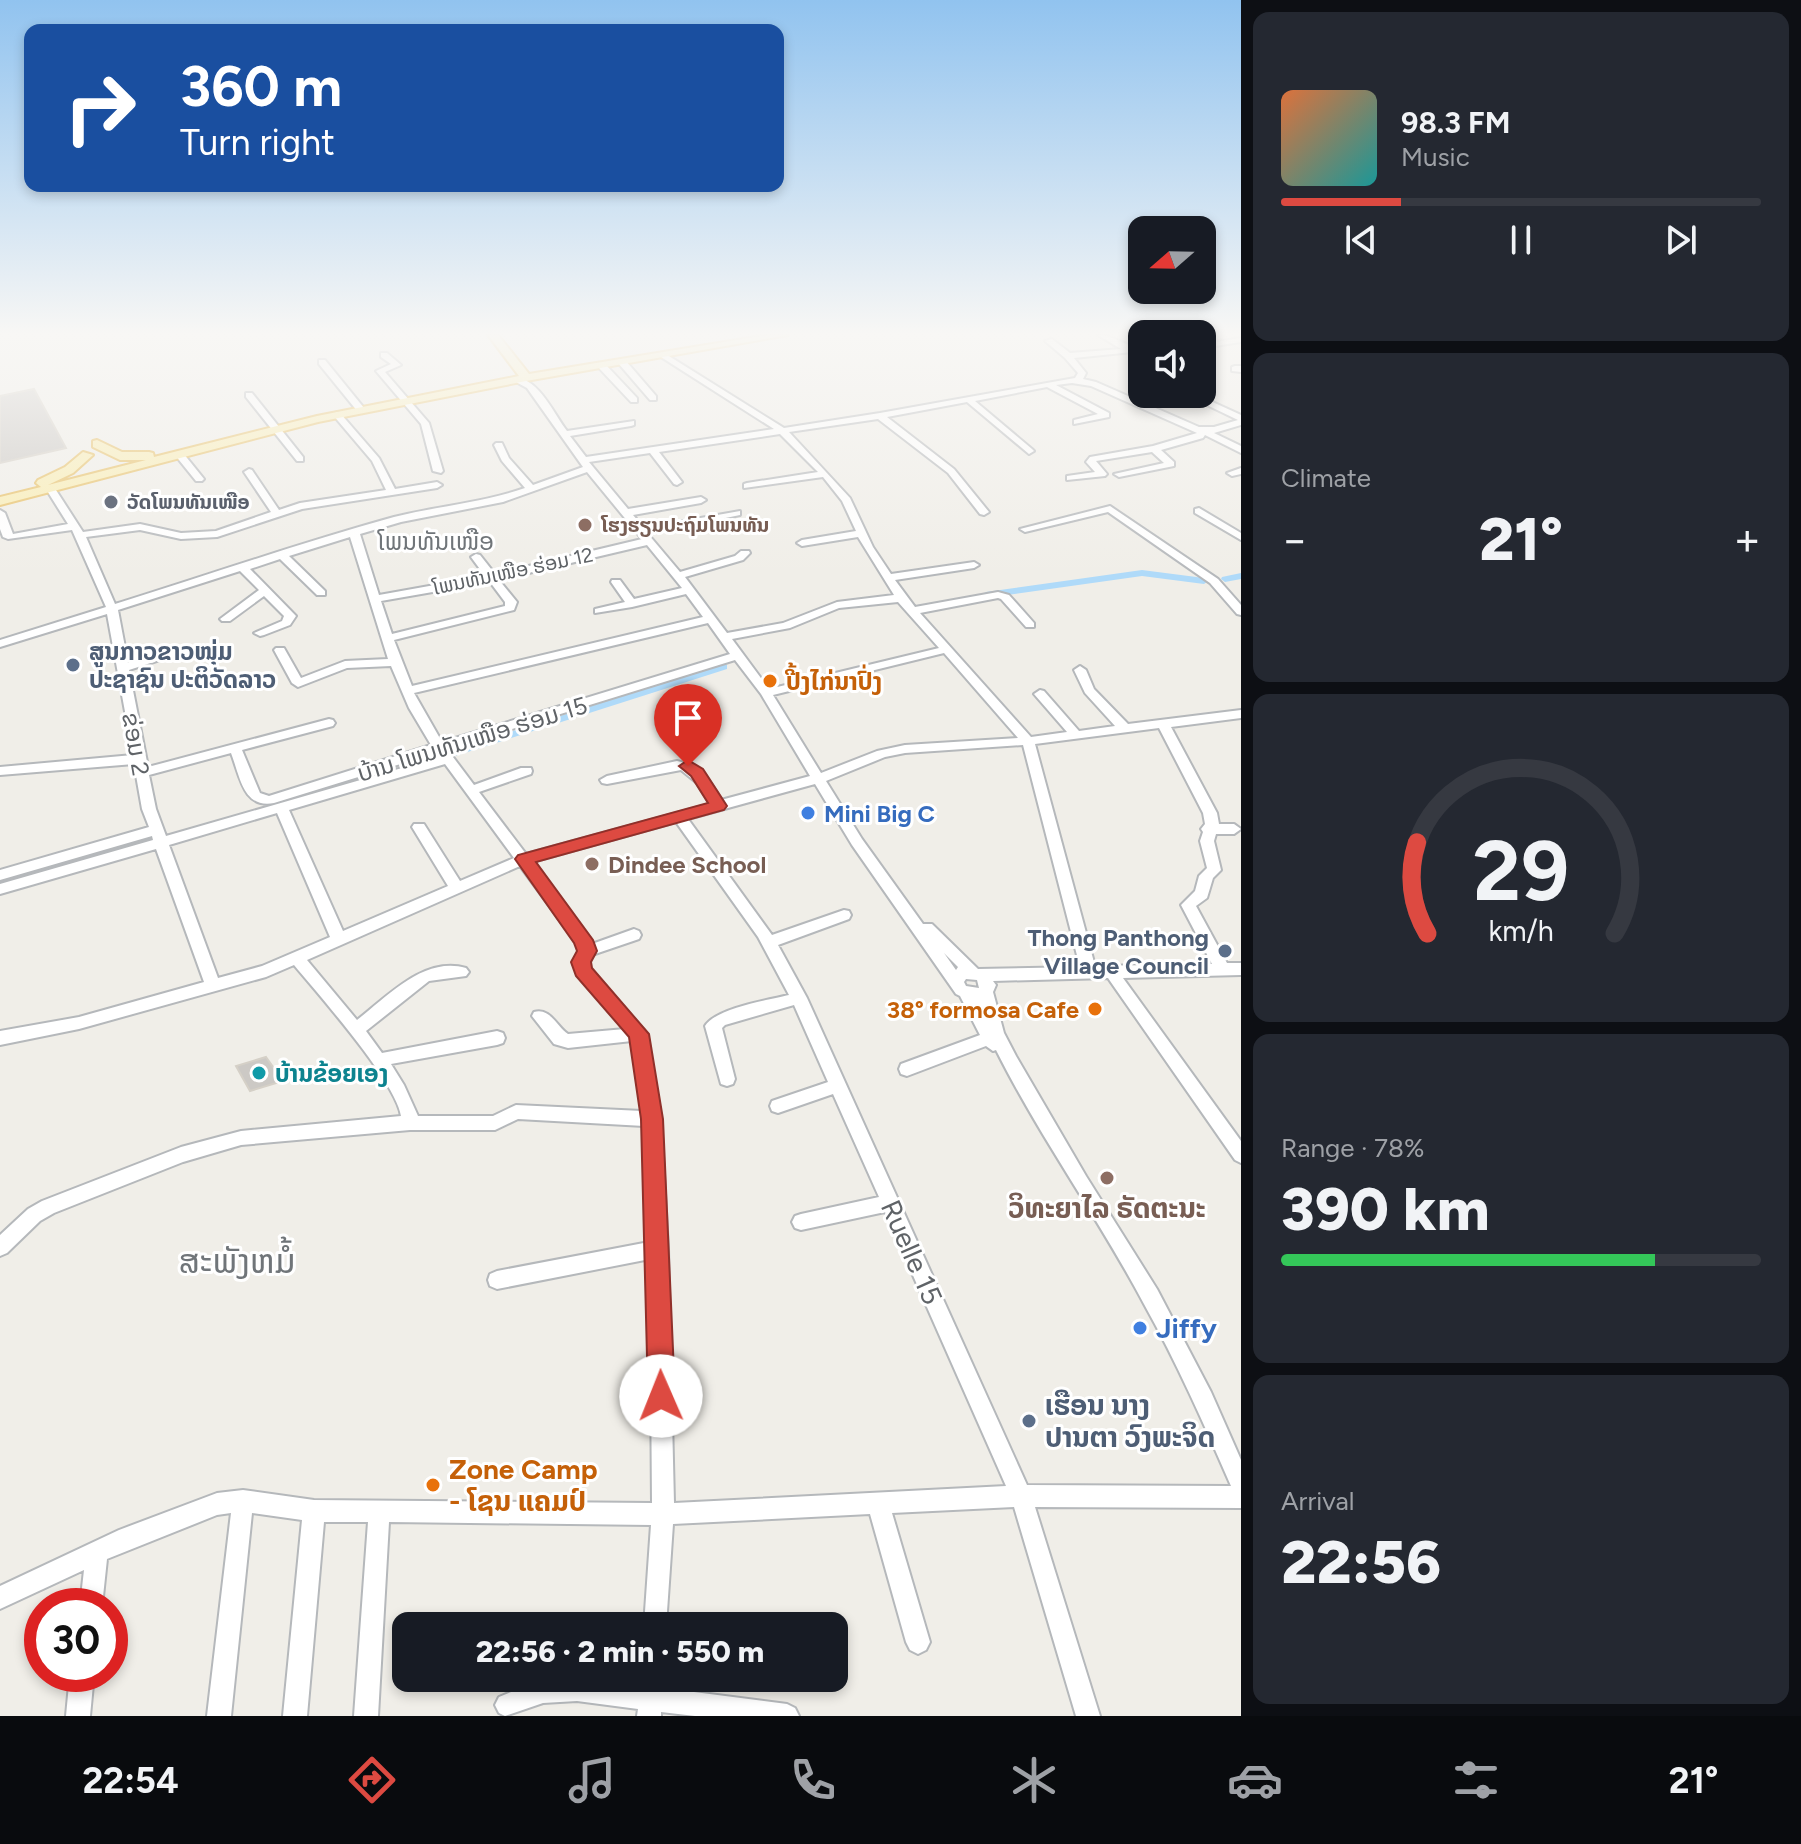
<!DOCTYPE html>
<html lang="en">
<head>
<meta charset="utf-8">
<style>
	:root { --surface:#171b24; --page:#242831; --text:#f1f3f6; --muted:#9ea1a6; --line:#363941; --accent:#dd4a41 }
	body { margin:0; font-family:Figtree,"Noto Sans Lao",sans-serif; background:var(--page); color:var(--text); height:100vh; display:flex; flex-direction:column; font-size:30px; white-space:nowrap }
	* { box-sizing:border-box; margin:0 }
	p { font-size:26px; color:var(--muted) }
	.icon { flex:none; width:44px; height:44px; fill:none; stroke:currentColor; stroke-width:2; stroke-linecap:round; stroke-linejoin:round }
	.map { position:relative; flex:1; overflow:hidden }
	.panel { display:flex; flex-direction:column; gap:12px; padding:12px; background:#0d0f14; width:560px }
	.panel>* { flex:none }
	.top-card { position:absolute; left:24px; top:24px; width:760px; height:168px; border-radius:16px; box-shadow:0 4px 12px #0003; background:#1a4fa0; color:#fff; overflow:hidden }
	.needle { width:52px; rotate:250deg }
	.buttons { position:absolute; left:1128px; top:216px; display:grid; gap:16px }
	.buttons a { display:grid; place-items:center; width:88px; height:88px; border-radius:16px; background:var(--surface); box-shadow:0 4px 12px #0003; font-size:40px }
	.speed { position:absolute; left:24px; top:1588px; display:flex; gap:16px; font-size:40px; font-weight:700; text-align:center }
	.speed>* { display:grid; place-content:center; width:104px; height:104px; border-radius:50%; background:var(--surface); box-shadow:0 4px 12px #0003; line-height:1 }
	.speed .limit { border:12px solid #d22; background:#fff; color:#111 }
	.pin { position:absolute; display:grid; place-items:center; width:68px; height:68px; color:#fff; margin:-82px -34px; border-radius:50% 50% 50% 0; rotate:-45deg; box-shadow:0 0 8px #0007 }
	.pin .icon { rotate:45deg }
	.me { position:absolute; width:88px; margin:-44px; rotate:359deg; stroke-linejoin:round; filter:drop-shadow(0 0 6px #0008) }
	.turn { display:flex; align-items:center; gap:28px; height:168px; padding:0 24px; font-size:36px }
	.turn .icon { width:104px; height:104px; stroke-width:2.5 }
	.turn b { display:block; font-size:56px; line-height:68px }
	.big { font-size:60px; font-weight:800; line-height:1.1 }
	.panel .tile { flex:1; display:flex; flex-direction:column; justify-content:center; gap:12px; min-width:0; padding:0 28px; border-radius:16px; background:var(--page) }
	.panel .dial { align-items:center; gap:0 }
	.dial svg { height:208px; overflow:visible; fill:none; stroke:var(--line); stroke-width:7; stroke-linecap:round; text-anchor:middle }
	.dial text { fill:var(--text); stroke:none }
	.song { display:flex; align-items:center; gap:24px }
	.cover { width:96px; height:96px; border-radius:12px; background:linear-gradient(135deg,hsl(20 70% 55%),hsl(180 70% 35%)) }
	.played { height:8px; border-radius:4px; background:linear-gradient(90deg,var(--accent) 25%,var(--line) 25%) }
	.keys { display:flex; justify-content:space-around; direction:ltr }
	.heat { display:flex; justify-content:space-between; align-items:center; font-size:44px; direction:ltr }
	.charge { height:12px; border-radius:6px; background:linear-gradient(90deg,#34c759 78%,var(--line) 0) }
	.trip { position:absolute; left:392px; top:1612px; width:456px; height:80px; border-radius:16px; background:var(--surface); box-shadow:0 4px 12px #0003; font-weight:800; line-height:80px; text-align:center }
	.tab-bar { display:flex; height:128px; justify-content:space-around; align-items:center; background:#090b0e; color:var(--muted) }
	.tab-bar .icon { width:56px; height:56px }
	.tab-bar .on { color:var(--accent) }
	.tab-bar b { font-size:36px; color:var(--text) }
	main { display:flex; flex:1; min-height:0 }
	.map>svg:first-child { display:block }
</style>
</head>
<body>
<main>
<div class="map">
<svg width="1241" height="1716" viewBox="0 0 1241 1716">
	<rect width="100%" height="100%" fill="#f0eee8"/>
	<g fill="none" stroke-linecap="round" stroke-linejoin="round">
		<path fill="#afdaf9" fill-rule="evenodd" d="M1142,570l62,8 4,3 -4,3 -62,-8 -156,22 -4,-3 4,-3z
			M1241,573v6l-16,3 -4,-3 1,-2z
			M724,664l3,1v4l-269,86 -4,1 -5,-3 1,-2z"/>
	</g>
	<path fill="#ccc9c5" stroke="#d5d0c7" stroke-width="2" d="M34,389l32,59 -66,15v-67z
		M266,1057l17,24 -33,10 -14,-25z"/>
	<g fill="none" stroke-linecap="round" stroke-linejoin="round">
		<g stroke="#b5b8bb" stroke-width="4">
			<path id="minor" d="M1098,335c16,-1 27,13 44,12v4l-68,7 12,15 -3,6 13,3 103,45h15l24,-7 -54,-26h11l46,21v10l-27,8 27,13v7l-36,-18 -2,3 -42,12 13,12v4l-55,11 -5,-3 50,-11 -12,-11 -56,9 11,13 -2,2 -38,4v-4l28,-4 -9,-10 4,-5 63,-11 44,-13 -106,-47 -19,-3 -16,2 53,28v4l-35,7v-4l24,-6 -51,-27 -72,14 57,48 2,2 -5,3 -62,-52 -80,15 67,52 35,43 -5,3 -4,-1 -32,-41 -70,-54 -89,13 61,66 23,49 18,27 83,-12 5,3 -5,3 -79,12 20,27 83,-15 11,3 25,28v4h-8l-25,-28 -3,-1 -78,15 111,124 36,-5 -33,-38 6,-4 4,1 35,40 36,-5 -30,-33 -11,-23 6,-4 6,4 8,19 34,35 113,-14v8l-70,9 46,86 2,11h15l7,5 -7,5h-18l-2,7 7,29 -8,8 -6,20 -11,8 31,57h14v12l-118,3 118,163v22l-6,-3 -127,-182 -115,3 3,4 -3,7 11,41 12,23 70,120 71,113 54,103 30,68v48l-206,-1 65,209h-24l-62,-209 -122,6 38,129 -4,8 -8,4 -8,-4 -4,-8 -36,-128 -197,10 -7,102h-22l7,-101 -262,-3 -11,194h-24l14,-194h-44l-17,194h-24l19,-196 -50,-7 -21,203h-24l24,-203 -14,2 -110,44 -5,47h-22l4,-36 -84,39v-23l119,-56 98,-37 26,-3 71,10 338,3 -2,-244 -153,30 -7,-3 -2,-6 2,-6 7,-3 152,-29 -5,-116 -126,-7 -23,11h-85l-169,15 -58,17 -129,51 -14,8 -33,32 -7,3v-21l28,-26 14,-8 139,-54 60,-16 160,-15c-5,-34 -82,-121 -107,-151l-28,12 -187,52 -79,16v-14l79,-14 125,-35 -48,-133 -156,45v-10l153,-44 -1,-4 -152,44v-10l149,-43 -7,-18 -8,-45 -134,11v-8l133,-12 -26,-141 -107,33v-7l106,-33 -34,-77 -64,9 -5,-2 -3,-8v-19l5,3 8,21 55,-10 -22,-35 5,-3 3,1 29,45 57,-8 41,9 35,-2 55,-19 -27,-40 5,-3 3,1 27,40 21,-7 86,-13 -14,-29 -39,-46 4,-3 3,1 39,45 16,31 42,-7 5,3 -5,3 -135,21 -85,28 -36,2 -41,-9 -54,7 29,67c93,-29 185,-61 279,-87 44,-11 88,-14 131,-29l-23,-27 -8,-16 2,-2h6l7,15 24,27 50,-18 -56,-79 -11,-6v-4c23,1 38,36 51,53l67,-10v4l-3,1 -61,10 16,21 188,-28 -113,-72 -1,-2 4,-2 120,75 96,-15 195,-35 3,-5 -13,-15 -20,-17 7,-2 18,14 51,-4zM780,434l38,38 -71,11 -3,1v4l79,-11 19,24 14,30 -54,9 -5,3 5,3 56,-9 36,58 -57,7 -54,21 -56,10 -42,-56 58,-17 7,-7 -1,-2h-8l-6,5 -55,16 -32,-38 92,-19v-4l-96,17 -11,-13 68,-12 5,-3 -5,-3 -73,12 -39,-47 61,-9 24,31 3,1 5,-3 -23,-30zM587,472l55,67 -147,35 -15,-19 -4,-1 -5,3 14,19 -106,19 -19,-61 41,-12 102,-20zM350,537l38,122 -43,2 -44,17 -17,-30h-8l-2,2 18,33 6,4 49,-19 44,-2 18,42 22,37 -162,51 -9,-3 -18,-43 91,-24 2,-3 -2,-3 -4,-1 -181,48 -19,-97 49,-16 2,-2 -6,-3 -46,14 -10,-53 122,-39 19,19 -39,29 2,2h8l34,-25 20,20 -2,5 -28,12 6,3 4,-1 26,-10 6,-9 -46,-47 30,-10 37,36h8v-4l-36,-35zM647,545l35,43 -48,11 -14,-19h-8l-1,2 14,20 -30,7v4l37,-6 54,-13 17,23 -291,69 -18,-46 120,-30 3,-8 -18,-22zM490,582l15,20v4l-113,28 -11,-33zM898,602l41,46 -170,41 -37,-50 58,-11 49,-20zM708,623l22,31 -288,88 -28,-49zM944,653l74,85 -113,7 -28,6 -56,22 -48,-78zM735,660l26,34 49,82 -89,24c-11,-20 -20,-34 -44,-39l-70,15 -7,4 2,3 5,1 74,-14 16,13 13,21 -184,50 -47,-62 52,-18 1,-3 -1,-3h-10l-47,17 -27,-36zM1159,728l44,85 2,11 -4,5 2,3 -3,9 7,27 -8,8 -4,15 -14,14 31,59 -117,2 -60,-222zM1023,745l57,222 -102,2 -46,-45h-9l-61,-85 -36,-58 59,-24 20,-4zM231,753c9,23 12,56 43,50l162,-50 4,4 -274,79 -10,-27 -7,-34zM445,764l69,94 -54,23 -36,-57h-10l-2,3 36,59 -105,45 -54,-121zM815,784l37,61 104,149 4,2 20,39 -79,29 -2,5 2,5 6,2 79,-30 7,5 3,-1c44,88 102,167 148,254 33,59 60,120 87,182l-204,-1 -220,-487 -29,-53 71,-26 2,-4 -2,-4 -5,-1 -72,25 -84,-116zM277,813l53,124 -68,29 -44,12 -49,-133zM676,822l82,115 31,58c-21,5 -73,13 -84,31l16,58 6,2 6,-2 2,-5 -13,-51 3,-3 69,-20 34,77 -56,19 -2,5 2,5 6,2 55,-19 46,103 -78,17 -6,2 -3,6 3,6 6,2 84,-18 121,274 -332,17 -6,-254 -7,-130 -14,-85 -57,-66 -1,-6 3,-7 47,-16 2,-4 -2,-4 -5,-2 -42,15 -60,-82zM520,866l56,76 3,9 -6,11 5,12 47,55 -57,5c-11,-7 -18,-27 -34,-22l-2,4 22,28 14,4 64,-7 10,70 -126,-6 -23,11h-75l-14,-31 -13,-21 106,-19 6,-2 2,-5 -2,-5 -6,-2 -115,22 -16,-22 63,-50 37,-5 3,-4 -3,-4c-42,-12 -78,28 -109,52l-50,-60zM944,953l14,14 -2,3zM966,979l11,1 2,8 -13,-2 -2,-4z
				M1241,338v4l-39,6v-4z
				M381,353h6l14,12 -16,7 44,51 14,48 -2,2 -8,-2 -12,-47 -45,-53 15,-7 -10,-7z
				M319,360h6l39,48v4h-6l-39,-48z
				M619,360h6l31,36v4h-6l-31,-36z
				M599,364h6l32,34v4h-6l-32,-34z
				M1235,366h6v6l-9,-1v-4z
				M246,393h6l51,64v4h-6l-51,-64z
				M177,453h6l21,26 -2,2h-6l-21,-26z
				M1241,468v6l-9,2 -5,-3z
				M1110,506l108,73 23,26v10l-4,-1 -27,-31 -102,-71 -83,20 -5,-3z
				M1199,508l42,25v7l-46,-27v-4z
				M70,1674h24l-4,42h-24z
				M583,1678l57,7v-7h24l-1,10 124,16 8,4 4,8h-104l-34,-4v4h-24l1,-7 -61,-8 -34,2 -38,13 -6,-3 -4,-8 4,-8 44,-18z"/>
		</g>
		<g stroke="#e8c26a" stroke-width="4">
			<path id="major" d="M488,335h10l31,39 238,-39h21l-262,46 -208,41 -318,83v-8l41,-10 -5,-4 2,-3 27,-13 18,-15 10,3 -20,18 -25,12 98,-25h-26l-27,-13v-6l4,-1 25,12h27l4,1 1,4 163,-41 202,-40z"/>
		</g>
		<use href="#minor" fill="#fff" fill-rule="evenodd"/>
		<use href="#major" fill="#f9edb4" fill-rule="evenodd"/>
	</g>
	<linearGradient id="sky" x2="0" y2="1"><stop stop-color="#91c3ef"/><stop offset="0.58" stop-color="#f8f7f5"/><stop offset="1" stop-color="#f8f7f5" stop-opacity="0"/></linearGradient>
	<rect width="1241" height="575" fill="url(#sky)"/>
	<path fill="#dd4a41" stroke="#90302a" stroke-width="2" d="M688,760l15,9 24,37 -3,4 -188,52 57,78 4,11 -6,11 1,6 57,66 14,85 12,277 -4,10 -10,4 -9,-4 -4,-10 -7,-277 -12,-82 -53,-61 -5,-14 6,-11 -3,-8 -59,-84 3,-4 190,-52 -17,-27 -12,-10z"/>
	<circle fill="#6b7280" stroke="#fff" stroke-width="3" cx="111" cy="502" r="8"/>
	<g fill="#8d6e63" stroke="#fff" stroke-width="3">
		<circle cx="585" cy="525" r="8"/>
		<circle cx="592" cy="864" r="8"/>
		<circle cx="1107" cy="1178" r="8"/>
	</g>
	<g fill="#5c6f8a" stroke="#fff" stroke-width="3">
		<circle cx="73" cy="665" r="8"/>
		<circle cx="1225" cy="951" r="8"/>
		<circle cx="1029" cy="1421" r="8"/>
	</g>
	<g fill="#e8710a" stroke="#fff" stroke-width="3">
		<circle cx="770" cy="681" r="8"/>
		<circle cx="1095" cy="1009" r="8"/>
		<circle cx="433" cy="1485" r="8"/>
	</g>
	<g fill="#3f7fe0" stroke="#fff" stroke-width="3">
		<circle cx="808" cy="813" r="8"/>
		<circle cx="1140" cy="1328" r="8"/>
	</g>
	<circle fill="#0f9aa8" stroke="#fff" stroke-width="3" cx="259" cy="1073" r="8"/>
	<g text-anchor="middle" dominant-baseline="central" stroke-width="6" stroke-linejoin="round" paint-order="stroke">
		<g font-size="20" font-weight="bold" fill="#5b616d" stroke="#fff" text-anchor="start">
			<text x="127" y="502">ວັດໂພນທັນເໜືອ</text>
		</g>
		<g font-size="20" font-weight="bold" fill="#785e54" stroke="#fff" text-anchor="start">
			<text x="601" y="525">ໂຮງຮຽນປະຖົມໂພນທັນ</text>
		</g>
		<g font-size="20" fill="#5f6367" stroke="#fff">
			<text transform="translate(513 571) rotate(-12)">ໂພນທັນເໜືອ ຮ່ອມ 12</text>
		</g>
		<g font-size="24" fill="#707579" stroke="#fff">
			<text x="436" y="541">ໂພນທັນເໜືອ</text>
		</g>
		<g font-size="24" font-weight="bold" fill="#4e5e75" stroke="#fff" text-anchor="start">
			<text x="89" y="651">ສູນກາວຂາວໜຸ່ມ<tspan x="89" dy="28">ປະຊາຊົນ ປະຕິວັດລາວ</tspan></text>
			<text x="1209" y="937" text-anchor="end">Thong Panthong<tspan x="1209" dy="28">Village Council</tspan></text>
		</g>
		<g font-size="24" font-weight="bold" fill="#c56008" stroke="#fff" text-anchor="start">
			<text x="786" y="681">ປີ້ງໄກ່ນາປົ່ງ</text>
			<text x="1079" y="1009" text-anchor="end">38° formosa Cafe</text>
		</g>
		<g font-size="24" fill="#5f6367" stroke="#fff">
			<text transform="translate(472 739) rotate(-17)">ບ້ານ ໂພນທັນເໜືອ ຮ່ອມ 15</text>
			<text transform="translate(136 744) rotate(80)">ຂ່ອມ 2</text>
		</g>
		<g font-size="24" font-weight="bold" fill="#366cbe" stroke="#fff" text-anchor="start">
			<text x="824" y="813">Mini Big C</text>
		</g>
		<g font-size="24" font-weight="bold" fill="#785e54" stroke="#fff" text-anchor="start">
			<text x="608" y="864">Dindee School</text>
		</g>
		<g font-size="24" font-weight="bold" fill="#0d838f" stroke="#fff" text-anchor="start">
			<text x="275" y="1073">ບ້ານຂ້ອຍເອງ</text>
		</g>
		<g font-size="28" font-weight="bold" fill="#785e54" stroke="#fff">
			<text x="1107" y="1208">ວິທະຍາໄລ ຣັດຕະນະ</text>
		</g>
		<g font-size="28" fill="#5f6367" stroke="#fff">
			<text transform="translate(912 1252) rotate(66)">Ruelle 15</text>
		</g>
		<g font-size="28" font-weight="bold" fill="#366cbe" stroke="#fff" text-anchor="start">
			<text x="1156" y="1328">Jiffy</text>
		</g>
		<g font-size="28" font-weight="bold" fill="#4e5e75" stroke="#fff" text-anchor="start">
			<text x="1045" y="1405">ເຮືອນ ນາງ<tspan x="1045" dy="32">ປານຕາ ວົງພະຈິດ</tspan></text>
		</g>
		<g font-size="28" font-weight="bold" fill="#c56008" stroke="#fff" text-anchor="start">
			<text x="449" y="1469">Zone Camp<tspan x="449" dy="32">- ໂຊນ ແຄມປ໌</tspan></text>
		</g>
		<g font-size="34" fill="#707579" stroke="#fff">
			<text x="237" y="1261">ສະພັງຫມໍ້</text>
		</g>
	</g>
</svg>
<div class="buttons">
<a><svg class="needle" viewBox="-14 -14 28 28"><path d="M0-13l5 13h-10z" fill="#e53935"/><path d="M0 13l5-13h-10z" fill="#9ea1a6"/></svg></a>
<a><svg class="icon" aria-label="sound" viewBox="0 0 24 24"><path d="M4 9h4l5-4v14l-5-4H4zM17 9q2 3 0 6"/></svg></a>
</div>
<div class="speed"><div class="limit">30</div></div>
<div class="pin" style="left:688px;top:766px;background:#d93025"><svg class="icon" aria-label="arrive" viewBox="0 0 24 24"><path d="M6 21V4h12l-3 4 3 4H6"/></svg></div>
<svg class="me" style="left:661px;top:1396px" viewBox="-20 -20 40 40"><circle r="19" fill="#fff"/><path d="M0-13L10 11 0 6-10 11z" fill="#dd4a41"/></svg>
<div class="trip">22:56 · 2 min · 550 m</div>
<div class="top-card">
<div class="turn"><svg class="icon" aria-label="right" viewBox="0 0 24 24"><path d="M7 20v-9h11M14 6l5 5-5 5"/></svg><div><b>360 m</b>Turn right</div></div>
</div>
</div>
<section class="panel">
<div class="tile">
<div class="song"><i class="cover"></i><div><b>98.3 FM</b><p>Music</p></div></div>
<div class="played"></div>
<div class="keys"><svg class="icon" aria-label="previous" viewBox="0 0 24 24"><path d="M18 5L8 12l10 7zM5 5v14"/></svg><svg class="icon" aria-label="pause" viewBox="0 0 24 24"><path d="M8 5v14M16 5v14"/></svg><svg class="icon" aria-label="next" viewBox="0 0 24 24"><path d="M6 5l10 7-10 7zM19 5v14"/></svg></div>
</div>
<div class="tile"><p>Climate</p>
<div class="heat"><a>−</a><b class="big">21°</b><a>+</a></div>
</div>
<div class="tile dial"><svg viewBox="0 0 100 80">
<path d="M14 69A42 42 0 1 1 86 69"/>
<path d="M14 69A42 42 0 0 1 10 34" stroke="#dd4a41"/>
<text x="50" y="56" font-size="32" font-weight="700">29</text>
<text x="50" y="72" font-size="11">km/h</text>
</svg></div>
<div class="tile"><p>Range · 78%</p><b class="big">390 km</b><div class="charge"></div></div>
<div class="tile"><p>Arrival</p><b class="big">22:56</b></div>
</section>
</main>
<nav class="tab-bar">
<b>22:54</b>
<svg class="icon on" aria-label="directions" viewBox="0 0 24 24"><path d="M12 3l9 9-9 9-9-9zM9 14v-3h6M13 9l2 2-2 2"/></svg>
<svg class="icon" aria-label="music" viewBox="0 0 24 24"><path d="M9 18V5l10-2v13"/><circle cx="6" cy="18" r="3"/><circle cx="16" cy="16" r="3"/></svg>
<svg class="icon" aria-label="phone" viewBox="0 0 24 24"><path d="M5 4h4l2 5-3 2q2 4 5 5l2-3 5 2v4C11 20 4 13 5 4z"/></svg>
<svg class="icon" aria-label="climate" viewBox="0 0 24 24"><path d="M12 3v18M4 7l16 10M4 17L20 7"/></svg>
<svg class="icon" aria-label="car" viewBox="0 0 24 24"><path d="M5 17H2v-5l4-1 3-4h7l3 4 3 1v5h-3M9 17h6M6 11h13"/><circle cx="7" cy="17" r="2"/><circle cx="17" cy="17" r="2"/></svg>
<svg class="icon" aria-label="filters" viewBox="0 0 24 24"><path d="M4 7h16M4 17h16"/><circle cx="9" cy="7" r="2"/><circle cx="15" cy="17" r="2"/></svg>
<b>21°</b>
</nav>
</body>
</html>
